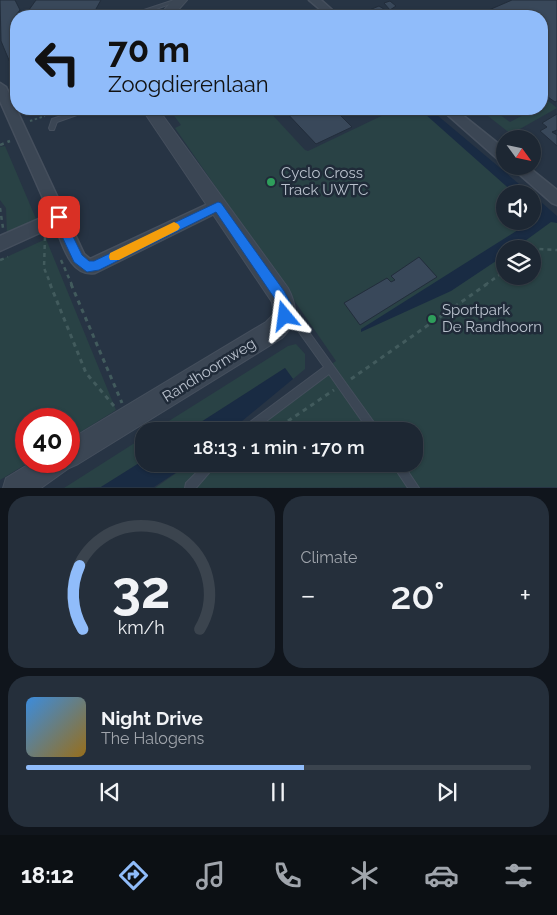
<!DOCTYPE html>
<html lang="en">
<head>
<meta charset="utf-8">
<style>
	:root { --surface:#1d2733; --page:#252f3b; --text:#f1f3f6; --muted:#a0a5ac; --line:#3b444e; --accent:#90bcfa }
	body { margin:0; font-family:Raleway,sans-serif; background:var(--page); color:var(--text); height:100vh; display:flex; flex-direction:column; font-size:19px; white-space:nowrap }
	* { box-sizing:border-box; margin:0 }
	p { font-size:16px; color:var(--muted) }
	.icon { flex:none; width:28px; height:28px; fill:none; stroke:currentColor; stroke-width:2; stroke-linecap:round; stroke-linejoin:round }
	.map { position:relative; height:488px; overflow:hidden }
	.sheet { display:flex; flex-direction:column; gap:8px; padding:8px; background:#10151c; flex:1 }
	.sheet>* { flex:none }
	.banner { position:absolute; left:10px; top:10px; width:538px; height:105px; border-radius:20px; box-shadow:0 1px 4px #0004,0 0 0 1px var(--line); background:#90bcfa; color:#111; overflow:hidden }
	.needle { width:32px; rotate:123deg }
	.buttons { position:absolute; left:496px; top:130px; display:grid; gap:10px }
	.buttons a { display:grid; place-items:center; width:45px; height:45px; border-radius:50%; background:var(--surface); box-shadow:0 1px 4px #0004,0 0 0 1px var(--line); font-size:25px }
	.speed { position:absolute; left:15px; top:408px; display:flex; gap:10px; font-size:25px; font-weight:700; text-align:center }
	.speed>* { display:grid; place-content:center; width:65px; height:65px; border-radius:50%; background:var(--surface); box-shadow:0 1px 4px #0004,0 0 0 1px var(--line); line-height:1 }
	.speed .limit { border:8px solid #d22; background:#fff; color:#111 }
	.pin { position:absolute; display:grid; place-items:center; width:42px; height:42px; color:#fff; margin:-21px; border-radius:10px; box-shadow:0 2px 8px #0006 }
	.me { position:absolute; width:55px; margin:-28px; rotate:344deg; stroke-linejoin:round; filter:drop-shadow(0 0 4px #0008) }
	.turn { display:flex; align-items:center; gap:18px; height:105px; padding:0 15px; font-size:22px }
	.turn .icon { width:65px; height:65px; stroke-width:2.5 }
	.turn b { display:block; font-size:35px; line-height:42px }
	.big { font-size:38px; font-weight:600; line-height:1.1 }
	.sheet .card { flex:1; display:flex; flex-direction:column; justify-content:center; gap:8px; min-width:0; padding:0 18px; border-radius:20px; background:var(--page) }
	.sheet .dial { align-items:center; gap:0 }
	.dial svg { height:130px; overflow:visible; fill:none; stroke:var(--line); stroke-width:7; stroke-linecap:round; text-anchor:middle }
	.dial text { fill:var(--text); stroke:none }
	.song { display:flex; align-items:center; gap:15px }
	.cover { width:60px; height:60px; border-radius:8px; background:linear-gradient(135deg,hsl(210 70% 55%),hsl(40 70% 35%)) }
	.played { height:5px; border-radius:2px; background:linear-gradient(90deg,var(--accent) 55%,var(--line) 55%) }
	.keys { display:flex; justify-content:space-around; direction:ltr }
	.heat { display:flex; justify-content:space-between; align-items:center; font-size:28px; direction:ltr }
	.sheet .tiles { flex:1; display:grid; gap:8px; grid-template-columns:1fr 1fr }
	.card:last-child { grid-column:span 2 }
	.trip { position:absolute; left:135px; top:422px; width:288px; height:50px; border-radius:20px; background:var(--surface); box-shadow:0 1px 4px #0004,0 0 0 1px var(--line); font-weight:600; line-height:50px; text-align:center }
	.dock { display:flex; height:80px; justify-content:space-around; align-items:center; background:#0c1014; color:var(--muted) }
	.dock .icon { width:35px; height:35px }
	.dock .on { color:var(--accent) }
	.dock b { font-size:22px; color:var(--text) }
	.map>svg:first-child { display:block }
</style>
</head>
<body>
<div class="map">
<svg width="557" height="488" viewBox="0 0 557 488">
	<rect width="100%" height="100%" fill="#273444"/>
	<path fill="#294245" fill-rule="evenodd" d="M546,99l11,9 -46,26 -32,-25h13l18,13 25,-13h6v-8z
		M169,109h98l38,41 3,1 88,-42h27l100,85h-18v27h27l1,-19 24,21v264l-402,1 34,-24h225v-33h-178l100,-70 -161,-233 6,-3zM505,249h27v27h-27z
		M5,146l32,75 -30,13 -1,-26 -6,-8v-53z
		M46,239l70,171 -47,29v-20h-43v42h5l-31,19v-220z
		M296,344l9,10v15l-12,10 -8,-11 -98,63h-34l135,-85z
		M144,437v23l-43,27 -37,1z"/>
	<path fill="#192b43" d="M431,110l100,84h-16l-90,-80z
		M533,195l24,21v7l-6,-1 -37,27h-9v6l-54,36 -90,41v-3l171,-108 3,-6 -2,-6z
		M285,368l8,11 -63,52h-43z
		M144,460v4h45l-35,23h-53z"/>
	<path fill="#39485a" stroke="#222d3b" d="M0,0h15l5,10 -4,5h7l3,-1 10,-14h65l-9,16h-76v54l-5,-5 -10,-24z
		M512,0h45v101l-2,1 -14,-10v-76h-66z
		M390,1l6,5 -6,4 -6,-7z
		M379,6l8,5 -13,5 -7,-5z
		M283,109h51l18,18 -36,17z
		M557,114v16l-5,2 5,3v11l-17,-15 7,-4 -5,-4z
		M419,257l18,20 -77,48 -16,-22 43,-25 4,4 4,-2 -4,-4z"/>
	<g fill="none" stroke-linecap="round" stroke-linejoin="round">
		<g stroke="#454f5d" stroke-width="2">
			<path id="service" d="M174,0h7l-33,12 -5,4h-6l7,-6z
				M83,109h9l-1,1 -34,12 -3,8h-4l-1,-2 3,-9z
				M285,312l11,2 82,114 2,3h-11l-40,-57 -76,57h-13l2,-3 82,-61 -33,-46 -9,-2 -1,-3 1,-3z
				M205,464h11l-2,3 -18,21h-11l1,-5z
				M392,464h11l16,24h-11z"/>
		</g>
		<g stroke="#454f5d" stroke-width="3">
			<path id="minor" d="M309,0h12l18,16h-11z
				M0,83l6,4 78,167 6,5 122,-57 5,-2 5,2 3,4 -3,4 -127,63c-25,4 -32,-29 -40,-47l-55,25v-15l50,-22 -50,-113z
				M441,109h14l50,40v13l-5,-1z
				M510,166h17l30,24v15l-5,-2z"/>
		</g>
		<g stroke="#454f5d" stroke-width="2">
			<path id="tertiary" d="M173,0h14l-8,9 3,7h-14l-3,-7z
				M142,109h16l130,179c10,19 10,34 -6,50l-204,126 -9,4 -28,20h-38l3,-10 28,-17h35v-21l197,-118 8,-8 -2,-12z"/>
		</g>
		<path stroke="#425b5d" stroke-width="2" stroke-dasharray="2.5 2.5" stroke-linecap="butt" d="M30,121l15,-5"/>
		<path stroke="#425b5d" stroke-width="2.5" stroke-dasharray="4 4" stroke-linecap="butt" d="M0,145l10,-4
			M0,208l3,20
			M45,237l-1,31 7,17
			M532,252l7,-3 18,1
			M0,260l8,-3
			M61,260l11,25
			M485,285l20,-14"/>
		<path stroke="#425b5d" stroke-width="3" stroke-dasharray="4.5 4.5" stroke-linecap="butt" d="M50,284l36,89 28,33
			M71,284l51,119
			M351,379l136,-95
			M273,431l61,-41"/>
		<use href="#service" fill="#3b4654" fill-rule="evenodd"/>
		<use href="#minor" fill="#3b4654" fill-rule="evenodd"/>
		<use href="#tertiary" fill="#3b4654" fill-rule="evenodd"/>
	</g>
	<path fill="#1a73e8" stroke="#114b97" d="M218,202l3,1 63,88 7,13 -2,17 -4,1 -4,-1 -3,-16 -3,-6 -59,-87 -117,58 -12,2 -13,-10 -21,-45 2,-3h7l20,41 7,6h5z"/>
	<path fill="#f59e0b" d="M174,222l4,2 2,3 -2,3 -59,30h-9l-1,-3 1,-4z"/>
	<g fill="#2e9e5b" stroke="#202b39" stroke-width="2">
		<circle cx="271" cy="182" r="5"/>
		<circle cx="432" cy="319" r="5"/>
	</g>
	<g text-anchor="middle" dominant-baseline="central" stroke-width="5" stroke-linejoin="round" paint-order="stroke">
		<g font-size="15" fill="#b9c1cd" stroke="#202b39" text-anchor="start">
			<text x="281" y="173">Cyclo Cross<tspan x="281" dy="17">Track UWTC</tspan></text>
			<text x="442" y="310">Sportpark<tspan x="442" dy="17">De Randhoorn</tspan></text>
		</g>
		<g font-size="15" fill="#b9c1cd" stroke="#202b39">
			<text transform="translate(209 370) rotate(-32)">Randhoornweg</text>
		</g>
	</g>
</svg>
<div class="buttons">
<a><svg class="needle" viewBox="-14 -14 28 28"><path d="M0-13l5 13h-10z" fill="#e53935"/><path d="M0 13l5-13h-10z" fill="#a0a5ac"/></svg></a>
<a><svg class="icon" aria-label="sound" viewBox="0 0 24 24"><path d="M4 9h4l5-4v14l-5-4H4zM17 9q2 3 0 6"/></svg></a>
<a><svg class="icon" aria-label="layers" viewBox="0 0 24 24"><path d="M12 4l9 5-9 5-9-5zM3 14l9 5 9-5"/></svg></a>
</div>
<div class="speed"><div class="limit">40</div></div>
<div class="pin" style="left:59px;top:217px;background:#d93025"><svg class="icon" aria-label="arrive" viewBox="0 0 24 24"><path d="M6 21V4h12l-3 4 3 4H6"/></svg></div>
<svg class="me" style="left:285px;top:316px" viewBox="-20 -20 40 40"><path d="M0-17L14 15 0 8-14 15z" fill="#1a73e8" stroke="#fff" stroke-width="4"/></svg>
<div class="trip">18:13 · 1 min · 170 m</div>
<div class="banner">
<div class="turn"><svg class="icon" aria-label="left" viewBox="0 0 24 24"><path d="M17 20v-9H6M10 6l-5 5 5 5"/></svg><div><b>70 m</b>Zoogdierenlaan</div></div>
</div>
</div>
<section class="sheet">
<div class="tiles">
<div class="card dial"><svg viewBox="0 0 100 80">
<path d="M14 69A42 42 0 1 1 86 69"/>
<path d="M14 69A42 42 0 0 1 12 30" stroke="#90bcfa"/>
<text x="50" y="56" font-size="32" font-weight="700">32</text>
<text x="50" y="72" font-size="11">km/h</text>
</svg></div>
<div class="card"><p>Climate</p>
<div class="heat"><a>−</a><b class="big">20°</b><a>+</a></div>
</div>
<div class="card">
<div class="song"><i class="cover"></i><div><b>Night Drive</b><p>The Halogens</p></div></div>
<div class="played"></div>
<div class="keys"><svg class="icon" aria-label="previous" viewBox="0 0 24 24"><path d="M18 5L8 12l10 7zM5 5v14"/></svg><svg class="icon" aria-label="pause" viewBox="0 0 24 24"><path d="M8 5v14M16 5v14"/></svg><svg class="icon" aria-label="next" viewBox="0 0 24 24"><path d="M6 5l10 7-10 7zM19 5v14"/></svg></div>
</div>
</div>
</section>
<nav class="dock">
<b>18:12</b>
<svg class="icon on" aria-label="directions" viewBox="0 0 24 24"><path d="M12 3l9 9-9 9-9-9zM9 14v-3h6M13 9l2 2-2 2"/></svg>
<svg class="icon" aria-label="music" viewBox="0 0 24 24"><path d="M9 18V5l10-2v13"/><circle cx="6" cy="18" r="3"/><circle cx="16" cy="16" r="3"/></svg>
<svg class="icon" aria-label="phone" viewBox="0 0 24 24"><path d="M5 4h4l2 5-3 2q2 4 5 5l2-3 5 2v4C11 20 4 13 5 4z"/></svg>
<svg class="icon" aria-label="climate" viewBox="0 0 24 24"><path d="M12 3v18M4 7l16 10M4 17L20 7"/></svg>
<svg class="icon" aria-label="car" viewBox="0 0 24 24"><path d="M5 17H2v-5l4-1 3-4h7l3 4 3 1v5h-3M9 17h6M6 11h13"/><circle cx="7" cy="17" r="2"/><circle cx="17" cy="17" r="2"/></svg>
<svg class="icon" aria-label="filters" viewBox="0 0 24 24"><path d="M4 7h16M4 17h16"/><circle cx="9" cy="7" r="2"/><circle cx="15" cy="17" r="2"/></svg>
</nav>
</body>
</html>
